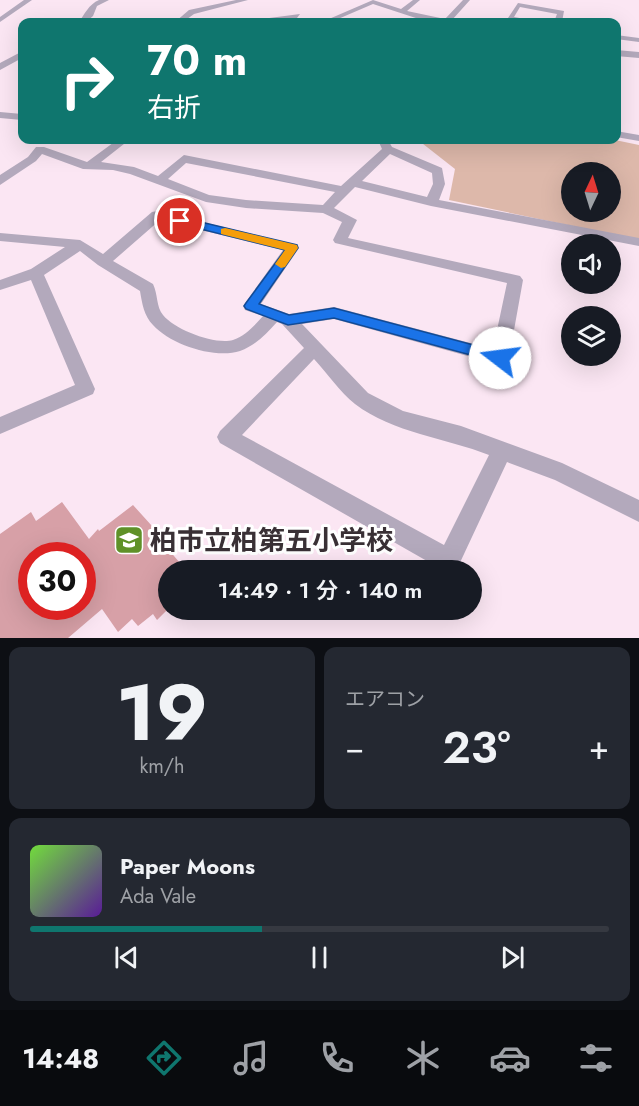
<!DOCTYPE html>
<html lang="ja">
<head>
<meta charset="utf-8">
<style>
	:root { --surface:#171b24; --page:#242831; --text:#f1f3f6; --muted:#9ea1a6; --line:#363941; --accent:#0f766e }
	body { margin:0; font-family:Jost,"Noto Sans JP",sans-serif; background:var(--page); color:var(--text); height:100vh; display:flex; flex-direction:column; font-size:22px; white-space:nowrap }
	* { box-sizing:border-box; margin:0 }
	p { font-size:20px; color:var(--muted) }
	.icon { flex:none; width:33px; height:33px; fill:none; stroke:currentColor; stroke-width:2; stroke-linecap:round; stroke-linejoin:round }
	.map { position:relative; height:638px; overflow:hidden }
	.side { display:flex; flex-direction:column; gap:9px; padding:9px; background:#0d0f14; flex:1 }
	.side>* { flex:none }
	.guide { position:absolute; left:18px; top:18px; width:603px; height:126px; border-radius:12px; box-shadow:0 6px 24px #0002; background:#0f766e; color:#fff; overflow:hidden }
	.needle { width:39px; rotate:4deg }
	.buttons { position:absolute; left:561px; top:162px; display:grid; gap:12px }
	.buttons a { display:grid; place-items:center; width:60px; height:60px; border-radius:50%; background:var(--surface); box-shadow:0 6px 24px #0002; font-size:30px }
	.speed { position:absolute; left:18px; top:542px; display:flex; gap:12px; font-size:30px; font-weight:700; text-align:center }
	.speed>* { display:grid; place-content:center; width:78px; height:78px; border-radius:50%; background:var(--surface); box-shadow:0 6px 24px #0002; line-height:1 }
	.speed .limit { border:9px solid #d22; background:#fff; color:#111 }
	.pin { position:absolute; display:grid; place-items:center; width:51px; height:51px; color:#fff; margin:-26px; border:3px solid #fff; border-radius:50%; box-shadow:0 2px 6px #0007 }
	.me { position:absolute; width:66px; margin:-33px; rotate:285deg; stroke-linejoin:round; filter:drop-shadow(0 0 4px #0008) }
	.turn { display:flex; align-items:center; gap:21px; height:126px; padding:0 30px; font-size:27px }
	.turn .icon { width:78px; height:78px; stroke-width:2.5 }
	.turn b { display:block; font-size:42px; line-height:51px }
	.big { font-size:45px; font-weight:600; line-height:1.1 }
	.side .tile { flex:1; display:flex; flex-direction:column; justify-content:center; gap:9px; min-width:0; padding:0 21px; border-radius:12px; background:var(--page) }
	.side .dial { align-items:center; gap:0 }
	.dial b { font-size:78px; line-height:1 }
	.song { display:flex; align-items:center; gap:18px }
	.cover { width:72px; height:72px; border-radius:9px; background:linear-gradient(135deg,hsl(100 70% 55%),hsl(270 70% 35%)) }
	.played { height:6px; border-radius:3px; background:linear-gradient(90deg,var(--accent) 40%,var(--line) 40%) }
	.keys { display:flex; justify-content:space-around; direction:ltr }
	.heat { display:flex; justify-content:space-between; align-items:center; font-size:33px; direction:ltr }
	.side .tiles { flex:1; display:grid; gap:9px; grid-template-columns:1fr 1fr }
	.tile:last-child { grid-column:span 2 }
	.trip { position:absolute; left:158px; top:560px; width:324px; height:60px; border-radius:30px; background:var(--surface); box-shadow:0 6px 24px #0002; font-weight:600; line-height:60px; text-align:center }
	.tab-bar { display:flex; height:96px; justify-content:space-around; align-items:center; background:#090b0e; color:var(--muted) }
	.tab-bar .icon { width:42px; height:42px }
	.tab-bar .current { color:var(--accent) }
	.tab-bar b { font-size:27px; color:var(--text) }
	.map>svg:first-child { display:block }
</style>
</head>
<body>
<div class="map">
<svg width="639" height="638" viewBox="0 0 639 638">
	<rect width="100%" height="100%" fill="#fbe6f3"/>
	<path fill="#ddb8aa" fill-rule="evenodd" d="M418,140h197l24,5v95l-190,-40 6,-31zM572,172h38v40h-38z"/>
	<path fill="#d7a0a7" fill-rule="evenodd" d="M62,502l27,37 9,-10 1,2 34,-26 38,42 -3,2 18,21h-18v39l-11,11 -4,-6 -15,12 -6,-7 -14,13 -16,-23 -34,29h-68v-104l31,-22 5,9zM32,555h50v51h-50z"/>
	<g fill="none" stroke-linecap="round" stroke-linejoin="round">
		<path fill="#b3a9bc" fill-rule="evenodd" d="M24,0h8l-32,22v-5z
			M99,0h10l-12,6 -4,10 -7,6h-7c5,-7 10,-18 20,-22z
			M236,0h12l-54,14 -11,8h-8l14,-12z
			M373,0l28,9 12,-9h7l-13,11 38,8 18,-19h7l-18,20 1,2 -28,-1 -52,-17 -42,18h-9z
			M518,3l46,8 -2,11h-8l3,-8 -37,-7 -6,10 17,3v2l-25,-1z
			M300,14l-3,4 -39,4 -11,-1z
			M616,35l23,3v4l-23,-3z
			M616,50l23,2v6l-23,-2z
			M19,53h3v5l-22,12v-7z
			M0,112l22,2v6l-22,-2z
			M616,131l23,4v6l-23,-4z
			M117,140h12l-28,22 33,5 24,9 26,-21 157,31 41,-37 -4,-9h10l4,7 50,21 3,16 -6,16 200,38v8l-208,-40 -76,-19 -21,21 23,12 -9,18 172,38 3,4 -14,78 -3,5 -6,2 -166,-46 -32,5 66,69 35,18 58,15 101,37 77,37v22l-84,-42 -48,-18 -50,107h-16l-221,-126 -3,-6 3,-6 84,-83 -22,-24 -5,-2c-11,12 -21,23 -37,29 -25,8 -69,-6 -87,-26 -9,-9 -11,-22 -13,-34l-42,-26 -18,-14 -36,24 51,114 -2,5 -93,40v-17l75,-32 -44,-105 -31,10v-10l31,-11 34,-22 -65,-6v-8l80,7 23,14 49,-42 5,-1 140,34 2,3 -38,56 28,10 45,-7 159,42 14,-66 -172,-40 -2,-3 9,-18 -19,-9 -77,-5 -40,-6 -76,-28 -17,-4 -30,-1 -41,-15 -6,7 -36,24v-10l28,-18 8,-10h8l43,15zM390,154l42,19 1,11 -6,13 -65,-16zM186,163l149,29 -12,13 -77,-5 -37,-5 -41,-16zM160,220l123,30 -40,56 2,4 18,6c-8,9 -18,20 -30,24 -18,5 -58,-10 -70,-25 -7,-8 -5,-21 -10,-31l-40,-23zM314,359c13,14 26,33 41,45 38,29 91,34 134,51l-45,90 -202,-110z"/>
	</g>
	<path fill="#1a73e8" stroke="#114b97" stroke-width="1.5" d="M180,217l117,28 1,3 -39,56 30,11 45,-7 166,44 5,2 2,4 -2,4 -5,1 -166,-45 -46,7 -42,-16 -2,-3 2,-3 39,-53 -109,-27v-5z"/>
	<path fill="#f59e0b" d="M225,228l72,17 1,3 -13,19 -4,1 -6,-4 10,-14 -64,-16v-5z"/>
	<defs>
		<g id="school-square" transform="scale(1.5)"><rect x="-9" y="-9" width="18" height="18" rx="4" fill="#5f9128" stroke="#fff"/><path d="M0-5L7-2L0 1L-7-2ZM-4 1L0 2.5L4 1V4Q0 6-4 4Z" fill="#fff"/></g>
	</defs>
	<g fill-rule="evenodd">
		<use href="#school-square" x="129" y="540"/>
	</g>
	<g text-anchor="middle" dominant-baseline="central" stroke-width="6" stroke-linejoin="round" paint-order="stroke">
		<g font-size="27" font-weight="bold" fill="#393035" stroke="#fff" text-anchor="start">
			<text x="150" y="540">柏市立柏第五小学校</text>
		</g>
	</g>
</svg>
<div class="buttons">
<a><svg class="needle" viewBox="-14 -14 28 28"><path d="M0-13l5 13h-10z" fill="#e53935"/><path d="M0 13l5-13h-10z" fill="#9ea1a6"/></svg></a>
<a><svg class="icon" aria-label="sound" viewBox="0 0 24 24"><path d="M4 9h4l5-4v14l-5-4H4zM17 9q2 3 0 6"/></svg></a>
<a><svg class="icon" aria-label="layers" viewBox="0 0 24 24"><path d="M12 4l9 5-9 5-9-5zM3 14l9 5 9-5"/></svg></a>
</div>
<div class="speed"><div class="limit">30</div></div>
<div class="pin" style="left:180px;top:221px;background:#d93025"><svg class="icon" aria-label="arrive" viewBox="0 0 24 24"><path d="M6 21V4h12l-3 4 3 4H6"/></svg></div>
<svg class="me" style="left:500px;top:358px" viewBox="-20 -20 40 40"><circle r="19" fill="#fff"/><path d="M0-13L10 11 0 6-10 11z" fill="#1a73e8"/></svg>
<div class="trip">14:49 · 1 分 · 140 m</div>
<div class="guide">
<div class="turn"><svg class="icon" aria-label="right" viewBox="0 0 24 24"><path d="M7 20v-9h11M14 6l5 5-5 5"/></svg><div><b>70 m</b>右折</div></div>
</div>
</div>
<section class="side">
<div class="tiles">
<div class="tile dial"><b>19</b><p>km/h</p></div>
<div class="tile"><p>エアコン</p>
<div class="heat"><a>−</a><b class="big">23°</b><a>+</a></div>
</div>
<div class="tile">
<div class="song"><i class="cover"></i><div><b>Paper Moons</b><p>Ada Vale</p></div></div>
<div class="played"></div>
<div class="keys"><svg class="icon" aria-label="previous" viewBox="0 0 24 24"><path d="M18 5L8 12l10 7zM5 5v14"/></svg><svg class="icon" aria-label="pause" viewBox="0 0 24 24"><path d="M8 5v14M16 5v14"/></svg><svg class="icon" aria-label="next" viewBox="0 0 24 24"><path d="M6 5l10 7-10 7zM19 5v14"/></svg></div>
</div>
</div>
</section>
<nav class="tab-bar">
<b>14:48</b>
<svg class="icon current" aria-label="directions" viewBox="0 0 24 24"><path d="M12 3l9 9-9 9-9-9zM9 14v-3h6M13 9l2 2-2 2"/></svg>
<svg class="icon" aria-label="music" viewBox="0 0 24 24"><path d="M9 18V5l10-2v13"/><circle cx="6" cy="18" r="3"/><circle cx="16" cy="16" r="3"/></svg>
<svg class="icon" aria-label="phone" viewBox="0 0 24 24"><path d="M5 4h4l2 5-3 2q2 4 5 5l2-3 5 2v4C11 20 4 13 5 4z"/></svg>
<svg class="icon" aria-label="climate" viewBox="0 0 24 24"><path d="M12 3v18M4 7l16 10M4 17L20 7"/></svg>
<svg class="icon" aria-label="car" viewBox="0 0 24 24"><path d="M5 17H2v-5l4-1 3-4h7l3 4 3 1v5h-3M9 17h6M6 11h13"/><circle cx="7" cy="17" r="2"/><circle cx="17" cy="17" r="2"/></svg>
<svg class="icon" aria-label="filters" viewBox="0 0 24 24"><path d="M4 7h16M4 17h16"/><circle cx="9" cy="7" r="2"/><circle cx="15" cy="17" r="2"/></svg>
</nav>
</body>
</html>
